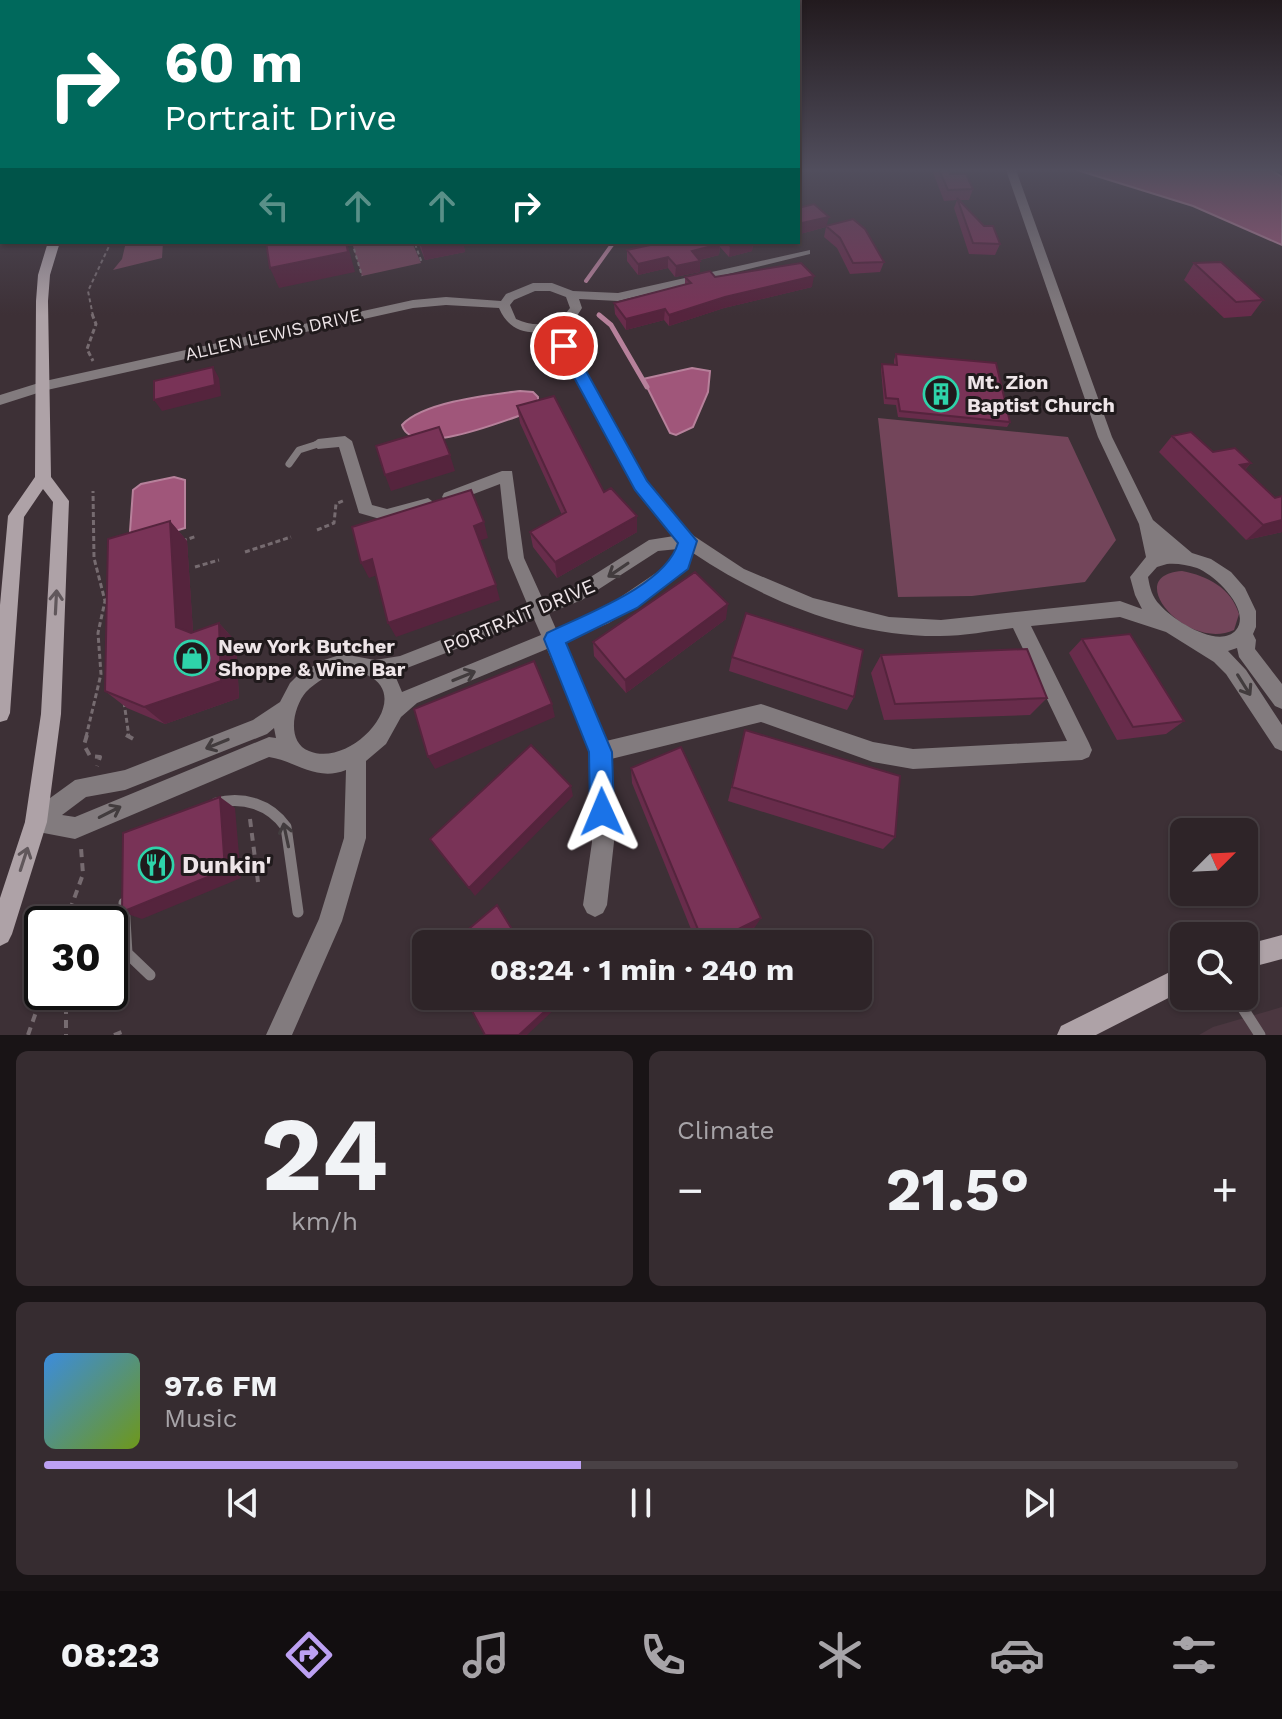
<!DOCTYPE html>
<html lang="en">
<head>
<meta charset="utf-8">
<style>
	:root { --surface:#2e2428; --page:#362c30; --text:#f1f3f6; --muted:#a7a4a8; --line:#494145; --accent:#bca0f2 }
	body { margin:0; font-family:"Work Sans",sans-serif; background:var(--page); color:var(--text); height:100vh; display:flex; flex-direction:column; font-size:30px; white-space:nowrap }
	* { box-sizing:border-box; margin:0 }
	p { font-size:26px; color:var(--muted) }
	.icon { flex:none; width:44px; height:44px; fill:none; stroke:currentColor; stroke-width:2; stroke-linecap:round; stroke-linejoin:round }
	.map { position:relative; height:1035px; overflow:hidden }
	.sheet { display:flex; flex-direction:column; gap:16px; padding:16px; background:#191416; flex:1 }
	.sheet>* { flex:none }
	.hud { position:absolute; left:0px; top:0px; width:800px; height:244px; box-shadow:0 2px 6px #0004,0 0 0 2px var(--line); background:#00695c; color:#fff; overflow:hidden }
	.needle { width:52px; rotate:66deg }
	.tools { position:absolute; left:1170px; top:818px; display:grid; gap:16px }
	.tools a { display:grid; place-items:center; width:88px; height:88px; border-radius:12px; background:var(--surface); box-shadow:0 2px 6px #0004,0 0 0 2px var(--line); font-size:40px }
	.speed { position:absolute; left:24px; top:906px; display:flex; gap:16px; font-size:40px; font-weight:700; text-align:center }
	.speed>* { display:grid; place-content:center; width:104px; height:104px; border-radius:50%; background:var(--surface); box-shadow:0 2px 6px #0004,0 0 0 2px var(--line); line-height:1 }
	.speed .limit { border:4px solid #111; border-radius:12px; background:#fff; color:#111 }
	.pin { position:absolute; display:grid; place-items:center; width:68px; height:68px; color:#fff; margin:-34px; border:4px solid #fff; border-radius:50%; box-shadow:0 2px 8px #0007 }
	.me { position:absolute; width:88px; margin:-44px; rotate:359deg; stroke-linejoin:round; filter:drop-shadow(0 0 6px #0008) }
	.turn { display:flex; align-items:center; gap:28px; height:168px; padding:0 32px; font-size:36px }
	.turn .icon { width:104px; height:104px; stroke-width:2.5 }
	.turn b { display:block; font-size:56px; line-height:68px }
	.lanes { display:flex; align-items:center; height:76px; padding:0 32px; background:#0003; justify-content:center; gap:40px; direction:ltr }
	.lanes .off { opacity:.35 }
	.big { font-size:60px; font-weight:700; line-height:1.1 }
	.sheet .tile { flex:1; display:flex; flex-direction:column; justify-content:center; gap:12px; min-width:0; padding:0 28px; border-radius:12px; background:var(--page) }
	.sheet .dial { align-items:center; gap:0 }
	.dial b { font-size:104px; line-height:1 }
	.song { display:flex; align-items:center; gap:24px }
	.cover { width:96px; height:96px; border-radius:12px; background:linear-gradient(135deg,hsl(210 70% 55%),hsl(80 70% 35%)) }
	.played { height:8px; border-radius:4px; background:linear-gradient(90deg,var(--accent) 45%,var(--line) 45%) }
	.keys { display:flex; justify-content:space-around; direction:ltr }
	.heat { display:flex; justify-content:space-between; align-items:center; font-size:44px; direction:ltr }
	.sheet .tiles { flex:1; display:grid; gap:16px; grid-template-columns:1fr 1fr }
	.tile:last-child { grid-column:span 2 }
	.trip { position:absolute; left:412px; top:930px; width:460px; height:80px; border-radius:12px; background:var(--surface); box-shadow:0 2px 6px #0004,0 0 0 2px var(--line); font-weight:700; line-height:80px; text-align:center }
	.dock { display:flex; height:128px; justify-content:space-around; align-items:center; background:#120e10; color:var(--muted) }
	.dock .icon { width:56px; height:56px }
	.dock .current { color:var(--accent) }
	.dock b { font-size:36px; color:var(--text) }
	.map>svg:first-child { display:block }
</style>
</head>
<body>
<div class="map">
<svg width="1282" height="1035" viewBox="0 0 1282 1035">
	<rect width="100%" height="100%" fill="#3d3036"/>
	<path fill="#4b3740" d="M1282,1007v28h-83l14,-8z"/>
	<path fill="#73455a" d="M126,242h37l-1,16 -49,12 9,-11z
		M366,242h46l9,21 -59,13 -9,-30z
		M878,418l190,19 48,103 -31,42 -113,14 -74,1z
		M1182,571c26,5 49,17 57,43l-5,16c-47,22 -114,-55 -52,-59z"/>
	<path fill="#a0567a" stroke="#b7819b" stroke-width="2" d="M1077,170h194l11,7v68l-89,-39z
		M692,368l18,3 -2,21 -15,35 -17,8 -6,-2 -27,-54z
		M520,391l13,1 5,5v8l-11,8c-24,8 -115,46 -125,12 21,-23 87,-30 118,-34z
		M174,477l11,3v48l-56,17 4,-55 8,-6z"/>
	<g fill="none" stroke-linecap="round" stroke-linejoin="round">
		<path stroke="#b7819b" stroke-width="4" d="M586,281l28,-39"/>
		<path stroke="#b7819b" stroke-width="5" d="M599,315l12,10 36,62"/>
		<path stroke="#766b70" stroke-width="2" stroke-dasharray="4 3" stroke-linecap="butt" d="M352,242l10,34
			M415,244l7,19
			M93,316l-5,-25 23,-49"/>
		<path stroke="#766b70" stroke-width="3" stroke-dasharray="5 3" stroke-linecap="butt" d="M92,314l4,10 -9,25 6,12
			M317,530l17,-7 2,-19 9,-4
			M182,541l15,-5
			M245,552l46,-15
			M195,567l24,-7
			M124,702l5,35
			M86,737l15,-63 -3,-41 7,-32 -11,-43 -1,-67"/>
		<path stroke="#766b70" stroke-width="4" stroke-dasharray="8 6" stroke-linecap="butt" d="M87,735l-3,10 6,11 10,1 -3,9
			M126,735l11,6
			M250,819l8,63
			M65,924l18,-50 -2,-26
			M66,992v43
			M28,1035l15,-43
			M114,1035l10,-4"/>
		<path stroke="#827b7e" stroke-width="7" d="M289,464l10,-14 19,-6"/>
		<path stroke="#827b7e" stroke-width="11" d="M216,803c27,-7 54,1 70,24l12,85
			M124,903l3,50 23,22
			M1235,996l25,39"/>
		<path fill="#827b7e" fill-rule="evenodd" d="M1006,170h10l96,267 41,83 39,33 19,6 20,13 14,16 11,23v16l-3,7 3,6 -1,9 27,35v25l-7,-3 -36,-49 -2,-9 -9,3 18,19 36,55v26l-7,-3 -49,-74 -12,-12 -48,-30 -46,-15 -89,9 58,117 3,7 -3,7 -7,3 -169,9 -40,-7 -112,-40 -150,37 3,83 -7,63 -4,8 -8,4 -8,-4 -4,-8 9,-63 -1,-90 -44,-103 -130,54 -16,14 -15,27 -20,17v77l-24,83 -50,114h-26l53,-116 25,-81 2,-68c-30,12 -50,-9 -77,-13l-194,82 -47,-9 -3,-8 3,-8 47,-34 50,-10 128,-50 27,-18 10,-19 9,-9 25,-14 19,-6 32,6 25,-4 128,-50 -20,-48 -8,-74 -50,19 -8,-6 2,-4 58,-22h10l12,87 19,42 27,-10 79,-50 25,-4 -38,-47 -86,-158c-24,4 -41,0 -51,-23l-53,-3 -33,3 -366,82 -47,15v-10l45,-14 368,-81 33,-3 55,4 5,-7 27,-11h19l21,8 45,2 192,-43v4l-192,47 -39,-2 3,9 -7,11 -14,9 85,153 21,27 27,28 50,33 69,29 76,19 52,3 179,-19 22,8 -7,-14 -5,-18 16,-20 -7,-33 -41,-87zM535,291h15l16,6 4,11c-13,18 -34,20 -54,11l-6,-14 4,-5zM678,549l-3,11 -78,53 -41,16 -7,-16 33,-13 76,-49zM693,553c71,48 160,84 247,83 24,0 49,-5 73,-8l54,113 -154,8 -40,-7 -112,-38 -155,37 -44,-98 47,-20 79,-54zM1167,564c10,-1 20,1 30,4 18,7 55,42 39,62 -17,20 -63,-10 -76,-25 -8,-8 -10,-17 -12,-28l9,-10zM534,619l7,16 -139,57 -8,-19zM343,670c7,2 17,2 24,5 49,22 -16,94 -58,76 -23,-9 -16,-44 -3,-59 10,-10 23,-18 37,-22zM274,728l2,10 -7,-1 -194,80 -13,-2 24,-18 39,-7 142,-56z
			M345,436l7,5 20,64 15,4 41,-11 8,6 -2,4 -47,13 -28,-8 -20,-66 -21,2 -7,-5 7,-5z"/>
		<path fill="#aea2a7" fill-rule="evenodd" d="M48,242h12l-10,33 -2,26 3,176 18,24 -8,213 -14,108 -35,112 -4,8 -8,4v-48l25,-76 16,-108 12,-212 -10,-13 -19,28 -14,196 -3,7 -7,2v-117l8,-89 27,-39 1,-176 2,-26z
			M1282,935v24l-38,10v-24z
			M1184,965v25l-88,45h-39l4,-9z"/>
	</g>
	<path fill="#682c4b" d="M932,170h18v4l23,15 -4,11h-9l40,44 -5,11 -26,-1 -15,-46 3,-8 -13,1z
		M798,208l86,54 -4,10 -30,2 -13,-26 -13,-11 2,-10 -26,7 -2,-2z
		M418,242h45l2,10 -40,8z
		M664,242h89l-1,9 -23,6 -9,-10 -1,8 -19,5v12l-25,5 -7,-9 -30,7 -11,-14v-11z
		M1194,263l69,37 -12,16 -27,2 -40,-38z
		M685,277h30l97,10 -88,21 -55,18 -5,-6 -38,10 -11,-16 -1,-11 71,-18z
		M896,354l114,68 -3,5 -109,-10 -2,-12 -12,-1 -3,-35 1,-5 12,1v-5z
		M517,406l87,86 33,40 -80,46 -24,-31 -3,-15 32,-17 -42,-92z
		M1172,436l41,16 38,11 -6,7 37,62 -36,8 -87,-88z
		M170,521l17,20 6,91 26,-9 17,19 3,56 -74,26 -38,-16 -22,-17z
		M726,619l-100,74 -32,-37 -1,-14z
		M1082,639l102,82 -18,13 -49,6 -48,-87z
		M881,655l166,43 -17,17 -146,5 -13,-47z
		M732,657l122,40 -7,13 -118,-39z
		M745,730l150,107 -12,12 -155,-48z
		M631,768l124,159 -35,17h-23l-65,-161z"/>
	<path fill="#55243d" d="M829,217l-3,10 -26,7 2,-11z
		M346,242h10l1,2 -9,2 7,26 -76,16 -9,-20z
		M420,242h43l2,10 -40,8z
		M746,242h7l-1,9 -23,6 1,-11z
		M720,244l-1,11 -28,7 1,-11z
		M668,257v11l-30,7v-11z
		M700,261v11l-25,5 1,-11z
		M814,276l-2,11 -88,21 -55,18v-11l56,-18z
		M665,309l-1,11 -38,10v-11z
		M213,367l6,11 2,18 -59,15 -8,-11z
		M450,455l5,16 -64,20 -6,-16z
		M1251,463l-15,16 4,-14z
		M637,516v16l-80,46 -2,-16z
		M1282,520v12l-36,8 17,-15z
		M170,521l17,20 7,105 -18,-19z
		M484,522l4,16 -10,3 -4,-15z
		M372,559l8,15 -11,4 -8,-15z
		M496,585l4,15 -104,37 -8,-14z
		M728,604l-2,15 -100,74 -1,-13z
		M219,623l17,19 3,56 -74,26 -21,-17z
		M552,704l3,13 -120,52 -7,-12z
		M571,786l2,10 -98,100 -6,-8z
		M220,797l15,11 6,70 -99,41 -20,-7z
		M761,918l-6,9 -35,17h-12z
		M553,996l6,9 -32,30h-8z"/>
	<path fill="#793357" stroke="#55243d" stroke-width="2" d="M939,170h11v4h16l7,15 -25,1z
		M957,198l27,28h9l7,18 -27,-1z
		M814,204l15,13 -27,6 -4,-4v-11z
		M853,219l12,10 19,33 -31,1 -13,-25 -14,-12z
		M266,242h80l2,10 -78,16z
		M664,242h54l2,2 -28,7 8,10 -24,5 -8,-9 -30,7 -11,-14z
		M726,242h20l-16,4z
		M1221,262l42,38 -27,2 -42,-39z
		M801,263l13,13 -89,21 -56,18 -4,-6 -39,10 -12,-16 77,-20 -6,-6 25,-6 5,6z
		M896,354l100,9 14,59 -110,-11 -2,-12 -12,-1 -4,-34 15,1z
		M213,367l2,18 -61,15v-19z
		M554,396l50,96 7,-4 26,28 -82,46 -25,-30 36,-20 -49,-106z
		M439,427l11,28 -65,20 -9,-29z
		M1191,432l22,20 22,-4 16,15 -11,2 35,33 7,-2v24l-19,5 -91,-89z
		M471,490l13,32 -10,4 22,59 -108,38 -16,-64 -11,4 -9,-36z
		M170,521l6,106 15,6 28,-10 2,58 -77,26 -39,-16 3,-152z
		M695,572l33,32 -103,76 -32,-38z
		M746,613l117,37 -9,47 -122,-40z
		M1130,634l54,87 -51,6 -51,-88z
		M1027,649l20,49 -152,6 -14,-49z
		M534,661l18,43 -124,53 -14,-48z
		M745,730l155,46 -5,61 -163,-50z
		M531,745l40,41 -102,102 -39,-49z
		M681,747l80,171 -53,26h-4l-73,-176z
		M220,797l5,73 -103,42 1,-79z
		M497,905l24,39h-70z
		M464,996h89l3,5 -37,34h-34z"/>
	<defs><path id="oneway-shaft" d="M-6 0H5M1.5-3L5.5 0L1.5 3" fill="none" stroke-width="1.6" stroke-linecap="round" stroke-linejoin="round" transform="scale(2)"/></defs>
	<g stroke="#423c3e">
		<use href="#oneway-shaft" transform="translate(618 570) rotate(146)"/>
		<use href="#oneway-shaft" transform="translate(464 676) rotate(-22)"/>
		<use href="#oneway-shaft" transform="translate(1244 685) rotate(58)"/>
		<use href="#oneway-shaft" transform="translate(217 744) rotate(158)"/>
		<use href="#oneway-shaft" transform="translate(110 812) rotate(-27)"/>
		<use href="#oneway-shaft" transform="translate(286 835) rotate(-102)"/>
	</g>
	<g stroke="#60575b">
		<use href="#oneway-shaft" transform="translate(56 602) rotate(-87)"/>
		<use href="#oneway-shaft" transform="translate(24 859) rotate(-72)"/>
	</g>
	<linearGradient id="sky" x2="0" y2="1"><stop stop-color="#221a1e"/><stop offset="0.54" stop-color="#514e5d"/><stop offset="1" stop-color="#514e5d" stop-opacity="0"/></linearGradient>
	<rect width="1282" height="315" fill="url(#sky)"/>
	<path fill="#1a73e8" stroke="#114b97" stroke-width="2" d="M559,342h11l77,139 50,60 -9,28 -51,39 -71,35 46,109 2,60 -3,9 -9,3 -9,-3 -3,-9 -1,-60 -45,-113 3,-6c39,-19 119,-48 131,-90l-43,-53 -78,-144z"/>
	<defs>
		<g id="building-ring" transform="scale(1.8)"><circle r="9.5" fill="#201a1c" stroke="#2ed4aa" stroke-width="1.5"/><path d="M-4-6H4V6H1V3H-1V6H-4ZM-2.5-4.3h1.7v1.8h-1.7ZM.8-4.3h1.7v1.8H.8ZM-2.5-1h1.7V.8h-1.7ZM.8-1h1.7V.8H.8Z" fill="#2ed4aa"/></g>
		<g id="shop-ring" transform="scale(1.8)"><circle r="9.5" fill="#201a1c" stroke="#2ed4aa" stroke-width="1.5"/><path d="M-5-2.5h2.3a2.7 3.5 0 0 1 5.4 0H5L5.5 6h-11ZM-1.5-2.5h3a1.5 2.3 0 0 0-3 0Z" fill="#2ed4aa"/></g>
		<g id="restaurant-ring" transform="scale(1.8)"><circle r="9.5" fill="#201a1c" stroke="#2ed4aa" stroke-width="1.5"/><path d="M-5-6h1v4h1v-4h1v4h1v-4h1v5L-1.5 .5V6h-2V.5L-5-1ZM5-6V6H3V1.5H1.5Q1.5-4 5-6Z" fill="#2ed4aa"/></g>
	</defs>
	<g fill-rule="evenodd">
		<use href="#building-ring" x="941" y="394"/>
		<use href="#shop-ring" x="192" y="658"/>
		<use href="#restaurant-ring" x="156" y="865"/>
	</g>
	<g text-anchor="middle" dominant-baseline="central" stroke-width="6" stroke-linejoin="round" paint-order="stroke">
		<g font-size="18" fill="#eee5e8" stroke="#201a1c">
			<text transform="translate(273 334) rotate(-13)">ALLEN LEWIS DRIVE</text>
		</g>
		<g font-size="20" font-weight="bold" fill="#eee5e8" stroke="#201a1c" text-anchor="start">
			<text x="967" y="382">Mt. Zion<tspan x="967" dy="23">Baptist Church</tspan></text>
			<text x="218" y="646">New York Butcher<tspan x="218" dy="23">Shoppe &amp; Wine Bar</tspan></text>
		</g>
		<g font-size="20" fill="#eee5e8" stroke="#201a1c">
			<text transform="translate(519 616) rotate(-23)">PORTRAIT DRIVE</text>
		</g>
		<g font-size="24" font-weight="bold" fill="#eee5e8" stroke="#201a1c" text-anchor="start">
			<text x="182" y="865">Dunkin'</text>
		</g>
	</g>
</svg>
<div class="tools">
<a><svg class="needle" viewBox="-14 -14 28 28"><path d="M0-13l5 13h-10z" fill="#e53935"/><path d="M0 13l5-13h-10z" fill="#a7a4a8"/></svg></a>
<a><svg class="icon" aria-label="search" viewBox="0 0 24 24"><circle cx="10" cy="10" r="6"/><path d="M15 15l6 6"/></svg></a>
</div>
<div class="speed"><div class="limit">30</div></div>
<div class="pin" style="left:564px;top:346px;background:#d93025"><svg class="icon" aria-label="arrive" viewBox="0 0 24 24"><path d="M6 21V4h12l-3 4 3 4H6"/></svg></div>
<svg class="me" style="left:602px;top:812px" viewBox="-20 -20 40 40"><path d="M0-17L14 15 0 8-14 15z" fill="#1a73e8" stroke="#fff" stroke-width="4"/></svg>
<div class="trip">08:24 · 1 min · 240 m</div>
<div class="hud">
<div class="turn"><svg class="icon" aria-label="right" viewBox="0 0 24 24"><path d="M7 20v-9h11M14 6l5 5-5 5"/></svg><div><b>60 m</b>Portrait Drive</div></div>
<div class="lanes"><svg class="icon off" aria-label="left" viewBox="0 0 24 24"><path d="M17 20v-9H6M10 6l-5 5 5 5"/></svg><svg class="icon off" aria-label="ahead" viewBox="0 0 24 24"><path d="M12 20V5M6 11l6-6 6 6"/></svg><svg class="icon off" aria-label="ahead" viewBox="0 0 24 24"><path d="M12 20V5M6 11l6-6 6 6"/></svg><svg class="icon" aria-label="right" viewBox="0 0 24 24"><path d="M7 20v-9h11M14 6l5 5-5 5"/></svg></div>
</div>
</div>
<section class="sheet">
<div class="tiles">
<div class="tile dial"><b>24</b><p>km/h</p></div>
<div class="tile"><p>Climate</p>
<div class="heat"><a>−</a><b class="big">21.5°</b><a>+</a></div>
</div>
<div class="tile">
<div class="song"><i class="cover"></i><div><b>97.6 FM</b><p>Music</p></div></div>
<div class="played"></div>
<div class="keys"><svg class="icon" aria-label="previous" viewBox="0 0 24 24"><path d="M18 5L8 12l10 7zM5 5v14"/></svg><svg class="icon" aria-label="pause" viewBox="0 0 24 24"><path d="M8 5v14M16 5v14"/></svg><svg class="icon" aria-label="next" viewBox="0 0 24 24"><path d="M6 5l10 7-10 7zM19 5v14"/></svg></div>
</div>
</div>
</section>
<nav class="dock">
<b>08:23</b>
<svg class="icon current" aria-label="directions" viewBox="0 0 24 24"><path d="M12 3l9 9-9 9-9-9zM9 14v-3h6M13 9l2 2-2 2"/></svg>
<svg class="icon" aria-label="music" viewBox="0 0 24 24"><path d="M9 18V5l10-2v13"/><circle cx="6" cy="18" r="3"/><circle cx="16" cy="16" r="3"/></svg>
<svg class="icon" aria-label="phone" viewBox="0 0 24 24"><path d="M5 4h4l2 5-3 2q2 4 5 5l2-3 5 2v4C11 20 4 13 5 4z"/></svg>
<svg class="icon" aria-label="climate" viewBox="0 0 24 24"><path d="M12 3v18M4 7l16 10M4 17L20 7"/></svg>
<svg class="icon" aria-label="car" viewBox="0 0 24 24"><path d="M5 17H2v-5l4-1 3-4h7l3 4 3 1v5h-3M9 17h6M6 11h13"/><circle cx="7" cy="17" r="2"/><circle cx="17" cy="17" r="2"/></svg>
<svg class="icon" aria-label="filters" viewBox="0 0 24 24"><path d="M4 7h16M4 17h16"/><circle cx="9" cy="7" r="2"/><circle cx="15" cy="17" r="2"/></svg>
</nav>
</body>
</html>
